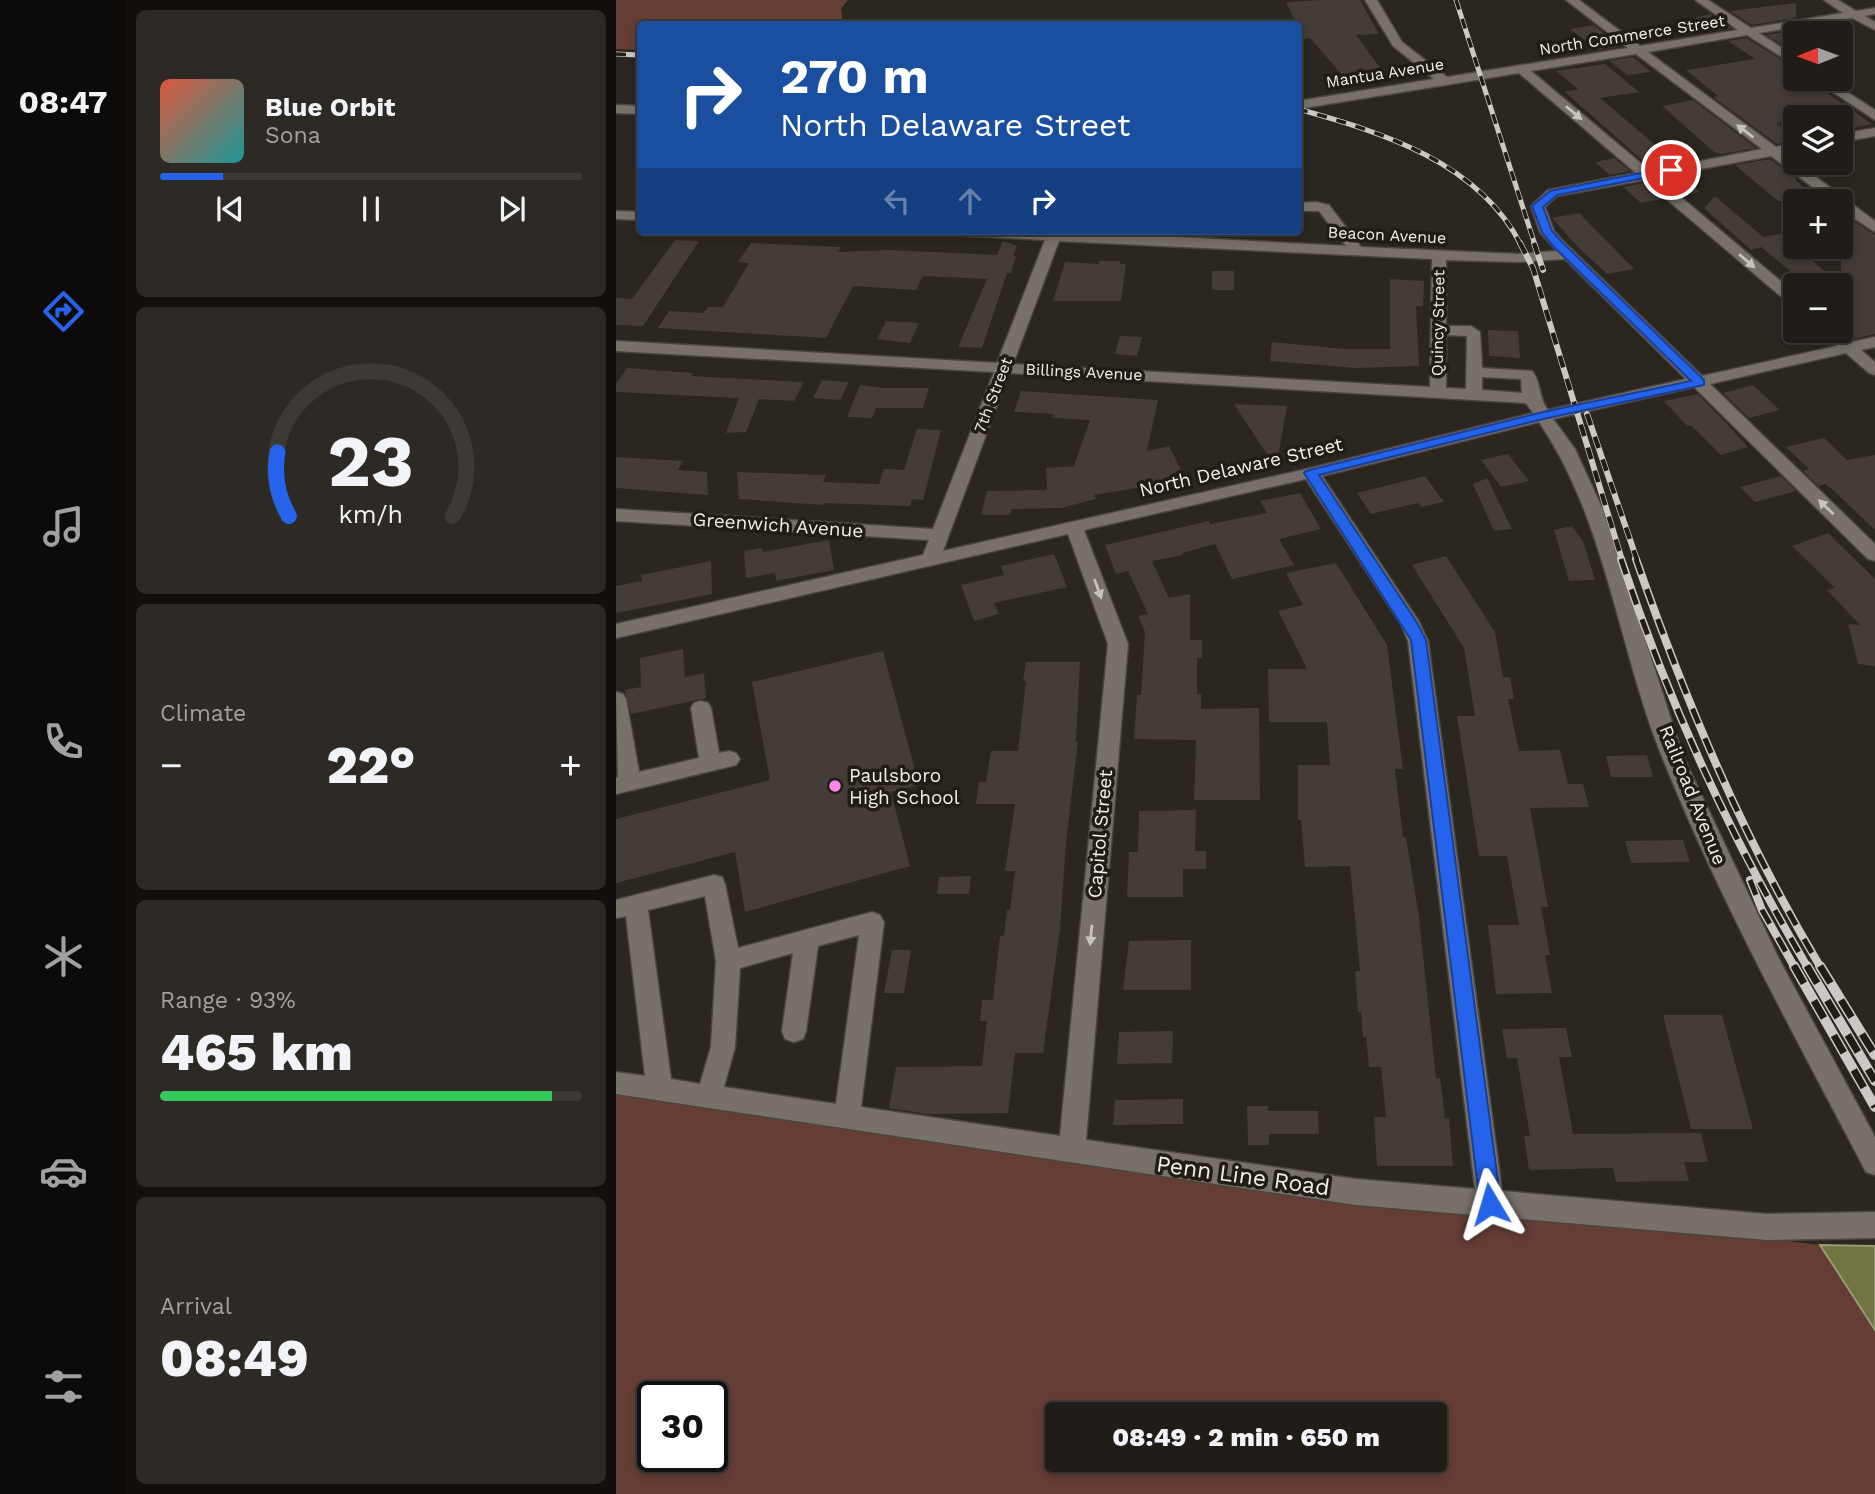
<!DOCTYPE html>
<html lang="en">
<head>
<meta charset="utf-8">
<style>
	:root { --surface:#201c17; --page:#2d2924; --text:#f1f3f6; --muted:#a2a1a1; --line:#3d3a36; --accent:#2563eb }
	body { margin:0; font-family:"Work Sans",sans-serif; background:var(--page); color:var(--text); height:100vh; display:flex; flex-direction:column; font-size:26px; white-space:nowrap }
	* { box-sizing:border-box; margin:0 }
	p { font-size:23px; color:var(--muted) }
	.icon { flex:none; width:38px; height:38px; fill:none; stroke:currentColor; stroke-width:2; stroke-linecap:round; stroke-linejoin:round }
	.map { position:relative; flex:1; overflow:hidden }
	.drawer { display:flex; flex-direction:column; gap:10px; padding:10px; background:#120f0d; width:490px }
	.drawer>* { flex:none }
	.hud { position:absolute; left:21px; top:21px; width:665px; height:214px; border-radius:7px; box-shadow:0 4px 10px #0003,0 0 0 2px var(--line); background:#1a4fa0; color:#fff; overflow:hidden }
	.needle { width:46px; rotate:269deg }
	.buttons { position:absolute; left:1167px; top:21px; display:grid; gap:14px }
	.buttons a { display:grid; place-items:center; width:70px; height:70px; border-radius:7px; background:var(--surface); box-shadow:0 4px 10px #0003,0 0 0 2px var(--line); font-size:35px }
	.speed { position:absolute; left:21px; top:1381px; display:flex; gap:14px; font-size:35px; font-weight:700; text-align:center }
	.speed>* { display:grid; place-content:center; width:91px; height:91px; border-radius:50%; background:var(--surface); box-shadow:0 4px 10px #0003,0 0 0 2px var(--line); line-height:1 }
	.speed .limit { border:4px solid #111; border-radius:10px; background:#fff; color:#111 }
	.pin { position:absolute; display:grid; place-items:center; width:60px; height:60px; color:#fff; margin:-30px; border:4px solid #fff; border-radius:50%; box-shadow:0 2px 7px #0007 }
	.me { position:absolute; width:77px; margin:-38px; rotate:353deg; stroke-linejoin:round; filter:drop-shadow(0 0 5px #0008) }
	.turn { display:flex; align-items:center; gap:24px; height:147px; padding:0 28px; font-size:32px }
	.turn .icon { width:91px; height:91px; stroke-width:2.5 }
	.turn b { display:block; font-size:49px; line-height:60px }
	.lanes { display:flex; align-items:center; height:66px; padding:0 28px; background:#0003; justify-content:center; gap:35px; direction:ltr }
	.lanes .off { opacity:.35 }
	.big { font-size:52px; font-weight:800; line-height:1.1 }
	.drawer .card { flex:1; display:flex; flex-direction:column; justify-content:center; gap:10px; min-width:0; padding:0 24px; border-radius:10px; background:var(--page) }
	.drawer .dial { align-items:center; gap:0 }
	.dial svg { height:182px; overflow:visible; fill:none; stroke:var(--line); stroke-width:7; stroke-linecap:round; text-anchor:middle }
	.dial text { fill:var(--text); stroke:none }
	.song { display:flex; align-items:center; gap:21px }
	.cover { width:84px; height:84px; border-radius:10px; background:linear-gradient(135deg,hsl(10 70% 55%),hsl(180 70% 35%)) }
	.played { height:7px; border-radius:4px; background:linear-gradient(90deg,var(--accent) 15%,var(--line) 15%) }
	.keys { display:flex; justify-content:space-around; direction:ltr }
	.heat { display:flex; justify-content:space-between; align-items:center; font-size:38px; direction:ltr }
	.charge { height:10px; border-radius:5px; background:linear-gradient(90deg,#34c759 93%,var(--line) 0) }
	.trip { position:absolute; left:429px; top:1402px; width:402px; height:70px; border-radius:7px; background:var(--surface); box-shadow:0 4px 10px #0003,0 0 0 2px var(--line); font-weight:800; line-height:70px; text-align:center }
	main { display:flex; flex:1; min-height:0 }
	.tab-bar { display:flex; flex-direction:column; width:126px; justify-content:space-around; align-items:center; background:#0d0b09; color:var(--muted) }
	.tab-bar .icon { width:49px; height:49px }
	.tab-bar .on { color:var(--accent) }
	.tab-bar b { font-size:32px; color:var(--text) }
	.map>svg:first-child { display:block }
</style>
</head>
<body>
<main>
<nav class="tab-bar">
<b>08:47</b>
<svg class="icon on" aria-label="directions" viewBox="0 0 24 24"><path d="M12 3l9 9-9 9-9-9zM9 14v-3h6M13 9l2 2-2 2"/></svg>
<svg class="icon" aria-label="music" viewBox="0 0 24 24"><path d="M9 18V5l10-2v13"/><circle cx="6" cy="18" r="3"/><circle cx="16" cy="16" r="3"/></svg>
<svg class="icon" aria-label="phone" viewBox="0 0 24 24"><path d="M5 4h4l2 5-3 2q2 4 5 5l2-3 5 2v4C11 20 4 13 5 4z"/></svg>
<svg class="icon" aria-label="climate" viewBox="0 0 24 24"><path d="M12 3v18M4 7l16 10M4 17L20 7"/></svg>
<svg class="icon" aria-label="car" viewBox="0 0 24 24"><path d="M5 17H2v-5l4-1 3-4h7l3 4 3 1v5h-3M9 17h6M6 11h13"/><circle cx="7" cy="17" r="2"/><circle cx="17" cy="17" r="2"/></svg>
<svg class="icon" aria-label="filters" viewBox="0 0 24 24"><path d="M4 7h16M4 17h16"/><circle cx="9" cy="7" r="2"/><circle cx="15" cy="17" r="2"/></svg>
</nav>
<section class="drawer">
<div class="card">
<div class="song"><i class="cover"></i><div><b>Blue Orbit</b><p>Sona</p></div></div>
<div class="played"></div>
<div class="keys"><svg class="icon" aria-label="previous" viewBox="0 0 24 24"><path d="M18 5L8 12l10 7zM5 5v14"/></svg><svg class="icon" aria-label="pause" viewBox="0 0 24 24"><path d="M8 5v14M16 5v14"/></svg><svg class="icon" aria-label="next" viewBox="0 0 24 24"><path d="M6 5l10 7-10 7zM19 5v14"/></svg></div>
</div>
<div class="card dial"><svg viewBox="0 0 100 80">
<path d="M14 69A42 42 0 1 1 86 69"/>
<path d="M14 69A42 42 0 0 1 9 41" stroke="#2563eb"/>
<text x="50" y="56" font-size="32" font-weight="700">23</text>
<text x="50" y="72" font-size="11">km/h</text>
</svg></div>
<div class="card"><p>Climate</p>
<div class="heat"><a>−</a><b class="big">22°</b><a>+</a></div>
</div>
<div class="card"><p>Range · 93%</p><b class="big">465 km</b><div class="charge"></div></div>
<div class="card"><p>Arrival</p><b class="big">08:49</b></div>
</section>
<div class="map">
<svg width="1259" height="1494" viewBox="0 0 1259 1494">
	<rect width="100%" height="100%" fill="#2b261f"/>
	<path fill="#643d35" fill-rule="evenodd" d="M0,0h232l-7,9 2,15h-203v26l-24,-1z
		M0,1093l1204,152 55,85v164h-1259zM37,1396h59v60h-59zM441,1414h378v46h-378z"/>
	<path fill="#717542" stroke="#989a75" stroke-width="2" d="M1204,1245l55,1v84z"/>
	<path fill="#443c37" d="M704,0h40l19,34 -23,1 25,34 -39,6 -32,-37 -6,1 -18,-37z
		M1180,3v15l-44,7 -22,-14z
		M1094,14l21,14 -18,3 -18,-13z
		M978,25l26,22 -23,3 -27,-21z
		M1180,30v24l-30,-19z
		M1130,38l50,30v11h11l65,45 -31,6v-18l-45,5v3l-20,3 20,16v1l-19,4 -64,-47 5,-1 -32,-26 69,-11 -27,-18z
		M1017,57l18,15 -24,3 -18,-14z
		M989,64l34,28 -39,6 72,61 -9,2 5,4 -17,3 -86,-76 13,-3 -22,-18z
		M1077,100l63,48 -35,6 -7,-2 -52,-46z
		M998,158l16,13 -20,4 -15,-13z
		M1154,159l26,19v3l25,20h-43l-43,-36z
		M1065,175l19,17 -17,3 -20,-16z
		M1027,183l19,16 -21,4 -18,-16z
		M1099,196l48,41 33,-6v16l31,26 -27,6 -39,-32 -10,3 -47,-42z
		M963,213l55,56 -27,5 -29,-27 -26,-29z
		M1236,220l23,15v99l-22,5 -12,-9v-108z
		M59,240l24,1 -56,85 -27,-1v-27l16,1z
		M387,241l14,5 -4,10h3l-5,17h-4l-25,75 -24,-1 29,-68 -64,-3 -7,14 -63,-4 -27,52 -168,-10 11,-17 34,2 5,-6h15l26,-44 -11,-1 13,-19 90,4 -3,5 52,-2 107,5z
		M483,261h21v3h6l-5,37h-68l12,-39 34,2z
		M596,271h22v19h-22z
		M774,279l34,2 -1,25h-7l3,60 -63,2 -86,-7 2,-19 72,7h46z
		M270,321l33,2 -9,20 -33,-4z
		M872,330l30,1 2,27 -31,-2z
		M504,336l22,1 -5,19 -22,-2z
		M11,368l66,5 -2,3 113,6 -10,19 -35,-2 -13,33 -20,1 13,-35 -123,-6v-8z
		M206,380l27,2 -9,18 -27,-2z
		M244,385l24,3h45l-6,20h-47l-4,10 -25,-1z
		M1137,385l27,25 -31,8 -26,-25z
		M405,391l137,9 -11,51 22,-5 17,34 -92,15 2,4 -35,9 -49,1 -2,6h-29l6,-24 60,-1 -1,-22 28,-2 16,-46 -38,-2 1,-4 -39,-2z
		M1082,394l29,30 21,23 -27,8 -30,-30 -4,1 -23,-25z
		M618,404l53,2 -11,62z
		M301,429l24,1 -18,70 -11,-1 -2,7 -87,-3v2l-84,-6 -2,-27 89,3 -3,7 56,2 5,-15 20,1z
		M1208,438l23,22 28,-5v75l-42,-40 -8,-6 -7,2 -15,-15 6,-2 -23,-22z
		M892,454l21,27 -28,6 -20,-27z
		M0,457l67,4 -5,9 29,2 1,23 -92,-7z
		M809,476l19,26 -23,5 -3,-4 -47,11 -14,-21z
		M1165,476l15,15 -41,11 -15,-15z
		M871,478l25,51 -18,2 -21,-47z
		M684,493l21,36 -42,10 15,26 -62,14 -17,-35 -33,9 1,2 -31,6 17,37 21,-4v46h12v18h-5v36h4v15l58,-1 1,92h-66l2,-60 -62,-1 3,-44h4l4,-63 -7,-16 10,-2 -20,-43 -12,3 -11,-29 104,-24 1,3 57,-11 -7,-12z
		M956,526l11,15 12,39 -26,1 -15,-51z
		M1212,533l47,46v87l-17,-2 -10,-40 12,1 -33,-35 8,-2 -43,-42z
		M213,540l5,30 -58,11 -1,-8 -29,5 -2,-27 18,-3 1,4z
		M438,554l13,33 -73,16 5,11 -25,7 -13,-36 43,-10 -3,-9z
		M830,556l49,76 8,45h7l4,22h-6l11,52 41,-1 8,34h15l6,23 -59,1 18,99h-7l9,48h-5l7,38 -56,1 -8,-69h31l-12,-69h-28l-22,-140h18l-11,-68 -52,-83z
		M95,561l1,33 -96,19v-27l26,-5 -1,-6z
		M720,563l51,82 16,124h-8l8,68h3l13,80 17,161h4l5,40h4l4,48h-76l-3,-49h12l-5,-50h-12l-3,-30h-3l-2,-25h-3l-3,-41h5l-10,-105 -45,1 -4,-47h-3v-55h32l-3,-43h-58l-1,-53h39l-29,-58 25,-6 -17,-32z
		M67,649l2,28 19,-4 2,25 -75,16 -6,-24 16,-3 -1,-29z
		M267,651l36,134 -28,7 19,74 -165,46 -10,-60 -119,31v-64l154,-39 -18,-98z
		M410,662h54l-4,80h2l-12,100 -6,87 -17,124h-28l-7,60 -81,1 -38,-6 7,-41 86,-1 5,-45h-7l2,-21h11l7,-64h4l3,-26h3l5,-39h-10l10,-67h-39l3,-22h7l5,-31h27l8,-70h-3z
		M1031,755l6,22h-42l-5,-21z
		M580,810l-1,41h11v18h-23v28h-56l2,-45h9l1,-41z
		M1067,840l7,22 -59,1 -6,-22z
		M355,876l-2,18h-32l2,-17z
		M575,940v50h-68l6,-49z
		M276,950h19l-7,43h-20z
		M1047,1015h59l31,114h-62z
		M950,1028l6,29h-13l14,77 128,-1 7,29h-24l5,19 -73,1 -3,-14 -84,2 -5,-34h6l-13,-78h-10l-5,-29z
		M557,1031l-1,32 -55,1 2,-32z
		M567,1099v25l-70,1 2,-25z
		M631,1106h21v5h50l1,23h-50v11h-21z"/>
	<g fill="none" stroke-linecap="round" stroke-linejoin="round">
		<g stroke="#49453f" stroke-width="3">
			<path id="minor" d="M749,0h12l25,42 45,35 181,-29 -62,-48h13l61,46 98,-16 -43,-30h13l43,28 92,-15 -19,-13h14l18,11 19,-3v6l-10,2 10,6v8l-23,-12 -93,15 37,24v9l-49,-31 -99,17 128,95 20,-4v8l-12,2 91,68v11l-34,-22v-9h-10l-60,-45 -114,21 139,117v12l-5,-1 -147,-125 -87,16 -12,11 9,24 8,9 140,136 135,-30 -16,-15h17l14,11 23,-5v10l-14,3 14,12v13l-6,-2 -23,-20 -136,31 165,160v17l-7,-2 -174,-172 -141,32 22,30 28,61 80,246 96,203 96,178v38l-9,-3c-71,-136 -146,-271 -203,-413 -45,-110 -56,-237 -124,-337l-217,54 96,144 10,21 74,550 265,23 108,-2v26l-108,2 -411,-35 -740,-111v-22l29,4 -19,-160 -10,2v-18l98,-25 8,2 3,7 13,64 134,-36 8,3 4,7 -23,185 199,29 48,-492 -40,-110 -452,104v-14l307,-69 6,-15 -313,-19v-12l317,20 61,-157 -378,-21v-10l381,22 48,-123 -94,-5 -7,-4h118l284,15 -27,-35h-21v-8l18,-1 13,3 32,42 157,7 39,-3 -17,-19 -9,-26 17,-16 88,-17 -117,-100 -221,36v-8l136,-22 -41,-33zM1020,54l126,95 -112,22 -119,-100zM443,241l373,18 -2,128 -417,-23zM949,259l121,120 -138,31c-10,-13 -7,-29 -16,-39l-50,-3 -2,-36 -9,-6h-25v-66l72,2zM830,335l21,1 -1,53 -20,-1zM393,373l517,30 7,10 -222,55 -368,83zM866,377l39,2 1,14 -40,-3zM690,479l96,147 6,15 67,548 -119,-10 -270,-39 42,-496 -44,-114zM89,896l11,65 -5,86 -11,37 -29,-5 -23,-169zM243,935l-23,169 -112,-17 11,-40 5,-79 53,-15 -11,78 3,8 9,3 9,-3 3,-8 12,-85z
				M1197,79h14l48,31v10z
				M0,105l24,1v8l-24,-1z
				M1259,128v8l-34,6v-8z
				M0,211l24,1v8l-24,-1z
				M0,692l7,2 3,5 13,73 60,-14 -8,-50 3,-5 7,-2 7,2 3,5 8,45 10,-2 7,2 4,6 -4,6 -120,29v-16l2,-1z"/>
		</g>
		<use href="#minor" fill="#77716a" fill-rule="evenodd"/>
		<g stroke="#ccc8c4" stroke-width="5">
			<path id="rail-far3" d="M840,0l79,245
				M0,54l24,1
				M682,109c83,23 181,53 223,136"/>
		</g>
		<g stroke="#ccc8c4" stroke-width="6">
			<path id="rail-far2" d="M904,243l13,25 89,292
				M918,243l9,27
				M971,414l50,146"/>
		</g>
		<g stroke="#ccc8c4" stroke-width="8">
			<path id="rail-far1" d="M1005,559c47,143 110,279 187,409
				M1020,559c50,143 107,279 185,409
				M1134,880l12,30 33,58"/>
		</g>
		<g stroke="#ccc8c4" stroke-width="10">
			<path id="rail" d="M1178,966l81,141
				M1191,966l68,115
				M1204,966l55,89"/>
		</g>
		<use href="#rail-far3" stroke="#211c16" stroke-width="3.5" stroke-dasharray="10" stroke-linecap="butt"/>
		<use href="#rail-far2" stroke="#211c16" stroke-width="4.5" stroke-dasharray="12" stroke-linecap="butt"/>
		<use href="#rail-far1" stroke="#211c16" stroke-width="5" stroke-dasharray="16" stroke-linecap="butt"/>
		<use href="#rail" stroke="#211c16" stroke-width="7" stroke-dasharray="20" stroke-linecap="butt"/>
	</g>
	<defs><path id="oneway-solid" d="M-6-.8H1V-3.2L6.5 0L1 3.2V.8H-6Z" transform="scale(1.75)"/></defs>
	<g fill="#c7c3be">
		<use href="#oneway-solid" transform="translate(958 113) rotate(40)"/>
		<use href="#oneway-solid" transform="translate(1129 131) rotate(-143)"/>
		<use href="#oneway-solid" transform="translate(1131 261) rotate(41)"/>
		<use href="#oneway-solid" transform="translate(1210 507) rotate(-136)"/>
		<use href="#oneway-solid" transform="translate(482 589) rotate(70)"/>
		<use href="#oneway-solid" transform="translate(475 935) rotate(95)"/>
	</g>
	<path fill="#2563eb" stroke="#184099" stroke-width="2" d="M1055,167l5,3 -1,2 -118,23 -14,12 9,24 9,10 143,139v5l-161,34 -224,56 97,146 10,19 75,564 -3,7 -8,2 -7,-2 -3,-7 -69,-564 -107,-167 2,-2 237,-59 148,-31 -138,-135 -11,-14 -10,-26 18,-15z"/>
	<circle fill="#f988e9" stroke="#211c16" stroke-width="2.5" cx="219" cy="786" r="7"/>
	<g text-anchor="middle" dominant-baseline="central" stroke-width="7" stroke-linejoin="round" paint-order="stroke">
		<g font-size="16" fill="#f2efeb" stroke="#211c16">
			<text transform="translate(1016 35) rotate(-9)">North Commerce Street</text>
			<text transform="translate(769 73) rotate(-9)">Mantua Avenue</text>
			<text transform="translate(771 235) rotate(3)">Beacon Avenue</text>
			<text transform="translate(822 323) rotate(-89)">Quincy Street</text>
			<text transform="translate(468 372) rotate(3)">Billings Avenue</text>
			<text transform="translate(377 395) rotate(-69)">7th Street</text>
		</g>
		<g font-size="19" fill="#f2efeb" stroke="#211c16">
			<text transform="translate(625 467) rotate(-13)">North Delaware Street</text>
			<text transform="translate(162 525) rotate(4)">Greenwich Avenue</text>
			<text transform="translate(1077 795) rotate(68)">Railroad Avenue</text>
			<text transform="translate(484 834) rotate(-85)">Capitol Street</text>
		</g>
		<g font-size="19" fill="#f2efeb" stroke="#211c16" text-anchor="start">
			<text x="233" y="775">Paulsboro<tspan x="233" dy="22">High School</tspan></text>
		</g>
		<g font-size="23" fill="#f2efeb" stroke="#211c16">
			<text transform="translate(627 1176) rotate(8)">Penn Line Road</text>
		</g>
	</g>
</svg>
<div class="buttons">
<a><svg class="needle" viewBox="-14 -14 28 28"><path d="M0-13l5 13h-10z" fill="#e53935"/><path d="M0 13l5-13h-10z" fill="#a2a1a1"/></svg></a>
<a><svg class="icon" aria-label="layers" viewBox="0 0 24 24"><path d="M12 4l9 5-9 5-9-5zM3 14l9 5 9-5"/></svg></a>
<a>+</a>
<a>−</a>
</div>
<div class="speed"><div class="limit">30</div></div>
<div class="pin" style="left:1055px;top:170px;background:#d93025"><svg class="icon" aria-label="arrive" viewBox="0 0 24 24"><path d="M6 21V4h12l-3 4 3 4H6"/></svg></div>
<svg class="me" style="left:874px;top:1204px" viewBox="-20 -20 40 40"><path d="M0-17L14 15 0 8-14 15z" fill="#2563eb" stroke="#fff" stroke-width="4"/></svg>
<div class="trip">08:49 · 2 min · 650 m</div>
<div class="hud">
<div class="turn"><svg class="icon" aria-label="right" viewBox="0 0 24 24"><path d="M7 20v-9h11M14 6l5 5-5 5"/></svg><div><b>270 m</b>North Delaware Street</div></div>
<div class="lanes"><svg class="icon off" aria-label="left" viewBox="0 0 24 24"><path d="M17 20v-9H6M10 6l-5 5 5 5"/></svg><svg class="icon off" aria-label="ahead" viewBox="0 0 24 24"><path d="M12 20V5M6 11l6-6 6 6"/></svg><svg class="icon" aria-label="right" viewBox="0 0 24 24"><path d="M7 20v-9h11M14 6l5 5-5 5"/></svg></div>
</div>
</div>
</main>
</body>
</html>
